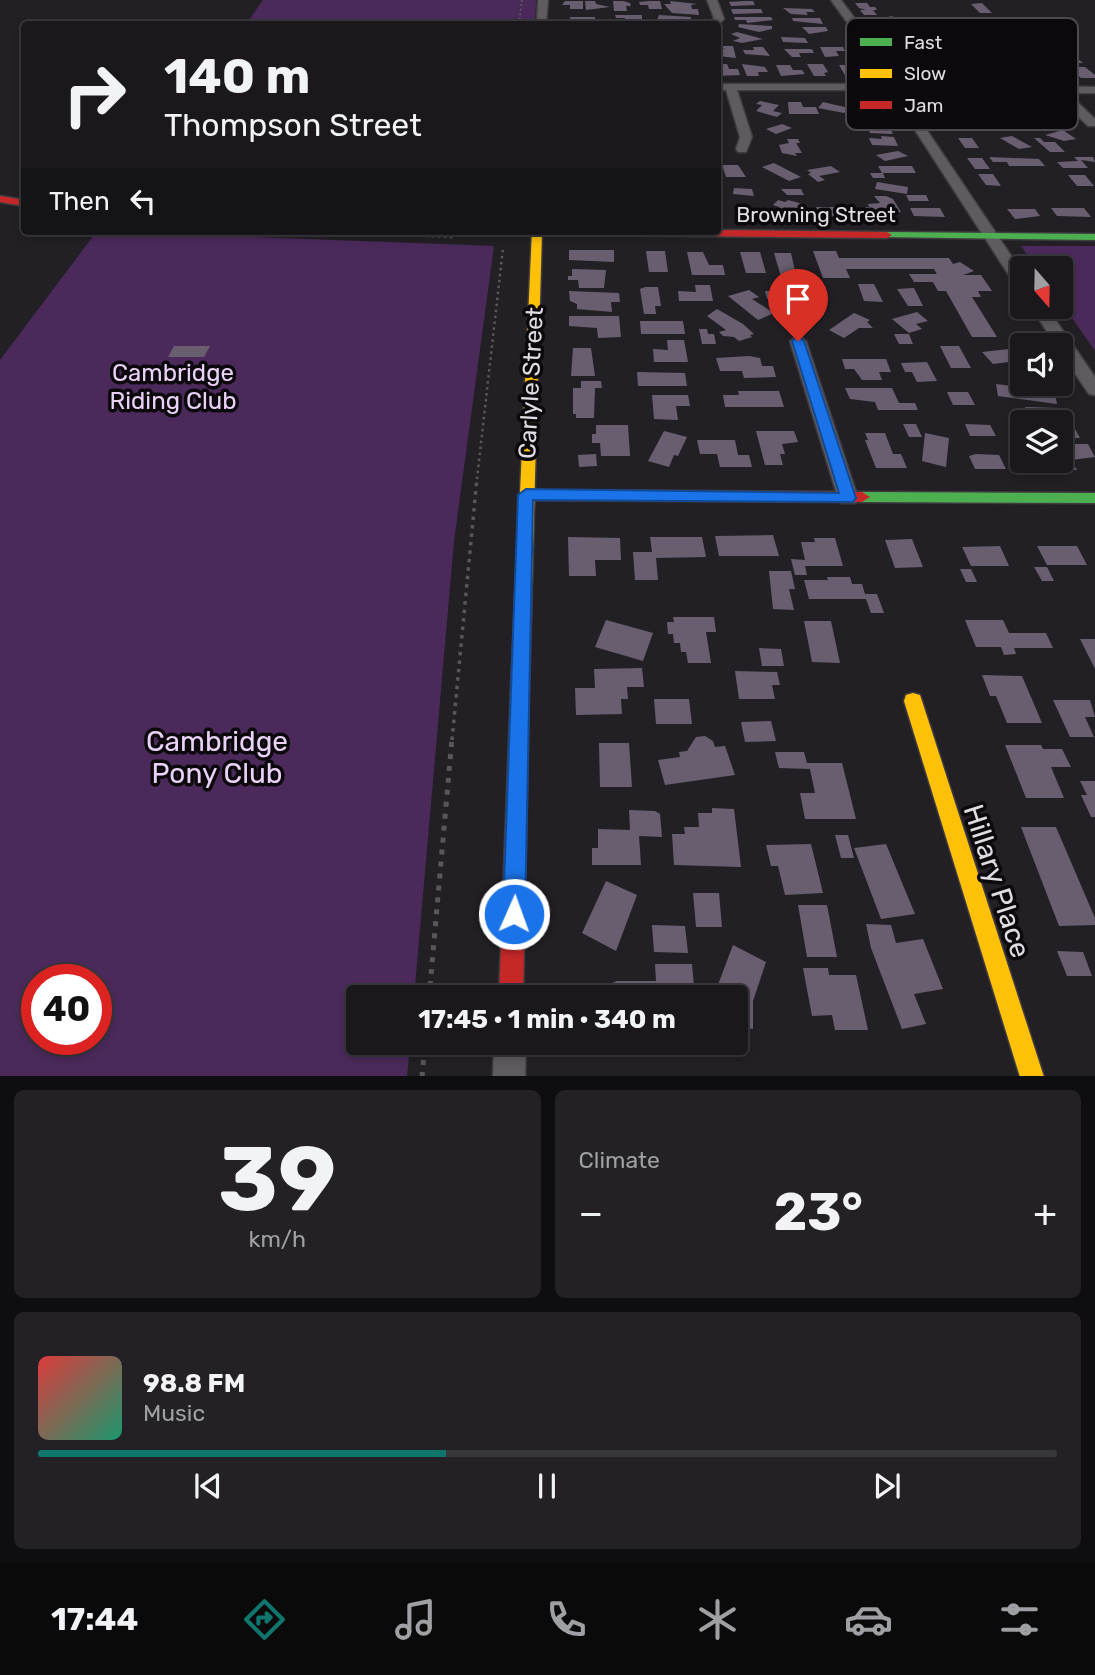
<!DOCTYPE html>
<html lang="en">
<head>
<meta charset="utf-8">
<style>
	:root { --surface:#1a181c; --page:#232125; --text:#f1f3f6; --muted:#9fa0a3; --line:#38373b; --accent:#0f766e }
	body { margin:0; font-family:Rubik,sans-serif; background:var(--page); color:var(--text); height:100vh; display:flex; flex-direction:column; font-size:26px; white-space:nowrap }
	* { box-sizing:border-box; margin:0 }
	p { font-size:23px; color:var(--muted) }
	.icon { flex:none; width:38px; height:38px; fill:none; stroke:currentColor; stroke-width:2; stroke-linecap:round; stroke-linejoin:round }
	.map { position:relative; height:1076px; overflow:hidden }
	.details { display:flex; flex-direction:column; gap:14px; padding:14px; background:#0e0d0f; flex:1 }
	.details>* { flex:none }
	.guide { position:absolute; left:21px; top:21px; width:700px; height:214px; border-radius:7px; box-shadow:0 4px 10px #0003,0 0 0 2px var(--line); background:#1a181c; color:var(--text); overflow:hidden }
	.needle { width:46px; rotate:160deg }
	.fabs { position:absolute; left:1010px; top:256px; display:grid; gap:14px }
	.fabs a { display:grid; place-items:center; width:63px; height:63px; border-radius:7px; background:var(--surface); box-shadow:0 4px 10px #0003,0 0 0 2px var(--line); font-size:35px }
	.speed { position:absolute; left:21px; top:964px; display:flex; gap:14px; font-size:35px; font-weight:700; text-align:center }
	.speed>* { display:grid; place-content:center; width:91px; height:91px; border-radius:50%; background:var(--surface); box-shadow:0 4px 10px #0003,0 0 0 2px var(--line); line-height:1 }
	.speed .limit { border:10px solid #d22; background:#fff; color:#111 }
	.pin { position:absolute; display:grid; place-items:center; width:60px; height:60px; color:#fff; margin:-72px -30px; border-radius:50% 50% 50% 0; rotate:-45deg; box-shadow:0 0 7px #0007 }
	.pin .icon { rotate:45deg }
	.me { position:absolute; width:77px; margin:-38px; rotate:2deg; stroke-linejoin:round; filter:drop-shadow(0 0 5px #0008) }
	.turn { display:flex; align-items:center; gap:24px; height:147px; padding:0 28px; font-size:32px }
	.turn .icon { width:91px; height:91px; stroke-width:2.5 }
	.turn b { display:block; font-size:49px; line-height:60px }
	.then { display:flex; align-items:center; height:66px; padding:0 28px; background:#0003; gap:14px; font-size:26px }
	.big { font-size:52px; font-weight:700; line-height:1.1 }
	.details .widget { flex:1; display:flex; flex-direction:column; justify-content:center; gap:10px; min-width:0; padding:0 24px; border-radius:10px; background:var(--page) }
	.details .dial { align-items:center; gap:0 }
	.dial b { font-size:91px; line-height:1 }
	.song { display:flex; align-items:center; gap:21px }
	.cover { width:84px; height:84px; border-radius:10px; background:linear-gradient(135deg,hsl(0 70% 55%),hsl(160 70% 35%)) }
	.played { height:7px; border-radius:4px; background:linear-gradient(90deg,var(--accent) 40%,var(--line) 40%) }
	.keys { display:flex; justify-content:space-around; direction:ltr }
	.heat { display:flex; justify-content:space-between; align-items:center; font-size:38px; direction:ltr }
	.details .tiles { flex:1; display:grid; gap:14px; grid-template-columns:1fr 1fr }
	.widget:last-child { grid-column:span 2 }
	.trip { position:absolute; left:346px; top:985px; width:402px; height:70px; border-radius:7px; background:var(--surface); box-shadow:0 4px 10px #0003,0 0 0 2px var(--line); font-weight:700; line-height:70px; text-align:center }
	.tab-bar { display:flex; height:112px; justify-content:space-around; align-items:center; background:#0a0a0b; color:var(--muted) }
	.tab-bar .icon { width:49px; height:49px }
	.tab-bar .active { color:var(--accent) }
	.tab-bar b { font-size:32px; color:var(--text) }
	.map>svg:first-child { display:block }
</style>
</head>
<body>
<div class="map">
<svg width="1095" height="1077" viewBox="0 0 1095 1077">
	<rect width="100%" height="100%" fill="#232025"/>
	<path fill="#4b2a5b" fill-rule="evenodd" d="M263,0h273l-1,24h-289z
		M97,231l397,15 -40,295 -40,456 -55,1v45h51l-3,33h-407v-716zM37,980h59v60h-59z
		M1021,246h74v105l-34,-49 -1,-34h-23z"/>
	<path fill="#695e6f" d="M565,1h18v8h-13v-4h-8z
		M585,1h10l1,3 14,3 -24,3z
		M613,1h10l7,2 1,3h-5l1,5h-13z
		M649,1h11l2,8h-13l-1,-4h-8l-1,-3z
		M670,1l27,3 -6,1 1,4h6l1,6 -27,-2 -8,-9h7z
		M745,1h8l2,4 -24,1 -2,-4z
		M855,3h12l3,4h5l2,3h-4l4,5h-13l-4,-5h6l-7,-2z
		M982,3l10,10h-12l-9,-9z
		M783,8l29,1 3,3h-9l2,3 -17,-1z
		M731,9h30l2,4 -30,1z
		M615,15h27v8h-18l1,-5h-9z
		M659,15l32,2v4l-16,1 -18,-2z
		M889,16l18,3 9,9 -20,-3z
		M570,17h25l1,4 -25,3z
		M734,17h37l2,3 -26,3 -1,-3h-11z
		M792,18h28l3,6 -30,-3z
		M739,24l33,2v3l-13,3 -21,-5z
		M802,27h24l2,4 -19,3z
		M1048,28h19l12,11h-10z
		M737,32l26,7 -21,4 -9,-2 7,-3 -9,-4z
		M781,37l24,1 3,5 -25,-1z
		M722,46h11l3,12 -18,-2v-7h6z
		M753,47h10l7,9 -25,-2 -2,-4h11z
		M820,47h23l2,4h-9l3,5 -14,1z
		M784,49h28l2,4h-15l2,4h-9z
		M1054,53h16l13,10h-18z
		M718,64h9l2,5h9l2,6 -22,1z
		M742,64l23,3 3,5h-10l1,4h-12z
		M807,64h16l5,8 -4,1 2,3h-12z
		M776,65h14l3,5h9l3,4 -24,2z
		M839,65h11l3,4 7,1 -3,2 2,4 -13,1z
		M1069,67h16l10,8v3h-14z
		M760,101l19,4 -6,6 9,2 -5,4 -21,-6 6,-6 -6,-1z
		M788,102h13l2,5h13l3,7h-30z
		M823,102l26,6 -5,5 -26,-5z
		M960,116l19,13 -16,2 -18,-13z
		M782,124l10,4 -16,6 -10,-5z
		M875,124h13l5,10 -23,-1 -2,-5 9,1z
		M1063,130l13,9 -12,2 -19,-6z
		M881,136l13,1 4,9 -26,-1 -3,-7 13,1z
		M1012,136l20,11 -13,2 -19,-11z
		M958,138h14l7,10h-14z
		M1034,138h6l4,4h11l10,10h-15z
		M787,139h11l2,4h-4l6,10h-7l2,3 -15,-3 -3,-8 10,-2z
		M898,151l10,5 -23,5 -9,-6z
		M989,157l50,2 6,7h-36l-2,-4h-14z
		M1074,157h19l2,5 -14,-2 7,8h-25l-6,-6 21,-1z
		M967,158h15l8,11h-15z
		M774,163l27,14 -12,4 -27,-14z
		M722,165h16l8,12h-20z
		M831,166l9,6 -21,4 6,4 -7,2 -10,-8 3,-1 -4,-3z
		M878,166h34l4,7h-33l2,5h-12l-3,-5h12z
		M978,174h15l8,12 -15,-1z
		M1068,175h17l9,11h-17z
		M877,182l31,5 -1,7 -32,-5z
		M734,188l18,1 2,7 -21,-2z
		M781,189h20l3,6h-17z
		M906,195h20l3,6h-20z
		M874,196h12l7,3 8,13 -32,1 -3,-6h3l-1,-3 12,-1z
		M778,200l7,2 3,-2 15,4 -12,12h-6l-11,-3 5,-6 -6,-2z
		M816,207h27l3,8 -25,3z
		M910,208h30l5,9 -31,-1z
		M1051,208h33l7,9 -34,-1z
		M737,209h30l3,8 -31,-1z
		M1007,209h28l5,7 -25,3z
		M569,250h45v12l-45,-2z
		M646,251h19l3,21h-19z
		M813,251h23l3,7h110l4,6 7,-2 14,9 -11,4h18l11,16h-14l3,6h-9l25,40h-25l-26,-46h-8l-5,-9h-19l-5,-8h28l-3,-5h-88l4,9h-27z
		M687,252h16l6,13h14l2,10h-33z
		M740,252h20l6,21h-20z
		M774,253h17l4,18h11l3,9h-27z
		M572,269l34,1 -2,18h-25l-1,-8h-10v-4h4z
		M858,284h16l9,18 -19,-1z
		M695,285h15l3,16h-34l-1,-10 18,1z
		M645,287h13l3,19h-6l1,8h-12l-4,-25z
		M914,288l9,18h-15l-11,-17z
		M749,290l10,7 -7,2 22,14 -16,7 -30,-24z
		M569,291l50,2 1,9h-9l1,10 -35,-3v-5l-7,-3z
		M765,291h14l2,8h-14z
		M798,293l21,5v8l5,1v8h-16v5l-15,-2 1,-12h4z
		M717,309l26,15 11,10 -4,1 2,2 -13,4 -5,-4 -11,-1 -4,-4 7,-2 -19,-14z
		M917,312l11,9 -12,3 6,5 -13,4 -17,-14z
		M854,313l16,7 -3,2 6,6h-14l-15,10 -15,-8z
		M569,316h50l2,21 -23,1 -1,-10 -28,-2z
		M640,321h43l2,13h-44z
		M699,329h8l1,5h6l2,10h-14z
		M894,334h15l4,10h-14z
		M667,340h17l4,22h-34l-1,-13 15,1z
		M174,346h36l-6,11h-36z
		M940,346h19l12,22h-20z
		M573,348h18l4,28h-24z
		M1018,348l4,4v19l-4,1 -9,-10 -16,2 -11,-12z
		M749,356l11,2 2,8h11l3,11 -32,1 -2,-7h-22l-4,-13z
		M842,359h44l5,13h-12l3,8h-20l-8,-11h-9z
		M927,362l10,19 -20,1 -5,-10h-7l-4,-9z
		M637,372l48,1 2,13h-49z
		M581,381h20l1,7h-7l-1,30h-18v-4h-3v-26h8z
		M1011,383l43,6 3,15 -59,-8 -2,-12 16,2z
		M845,388h47l7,15h16l3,7h-40l-3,-8 -25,-3z
		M738,391h41l5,16h-59l-2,-12h16z
		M947,392h21l7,13h-22z
		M652,395h36l2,11h-14l2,14 -24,-1z
		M1025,407l34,1 6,9h-11l3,5h-24z
		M1060,421l3,4h10l7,13h-20z
		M903,424h13l6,13h-13z
		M965,424l25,1 6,11h-26z
		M596,425h32l2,31h-29l-1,-13h-8v-9h4z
		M664,431l23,6 -9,19 -4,-1 -5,12 -21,-6z
		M756,431h38l4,11 -16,2 3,10h-5l3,11h-18z
		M865,433h20l8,21h8l6,14h-31l-11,-28h3z
		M925,433l24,5 -3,29 -24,-6z
		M697,440h38l3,15h11l3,12h-32l-3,-13h-17z
		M1060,444h28l7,13 -24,3 6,10h-24l-5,-10h12z
		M596,454l1,12 -18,1 -1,-12z
		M976,454l23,1 7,14h-31l-6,-13z
		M773,535l6,21h-60l-4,-20z
		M568,537l52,1 1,22h-26l1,16h-27z
		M650,537h52l4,20 -50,1 2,22h-23l-2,-28h19z
		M814,538h21l8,28h-38l2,9h-12l-4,-16 14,1 -4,-18h14z
		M912,539l11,28 -28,1 -10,-28z
		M1000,546l9,20h-38l-9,-19z
		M1037,546h40l10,19h-40z
		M1034,567h13l7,14h-12z
		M960,569h11l6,13h-11z
		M769,571h22l4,18h-6l5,21 -21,-1z
		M827,577h23l2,7h10l3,10h12l7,19h-13l-5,-14h-57l-5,-19h24z
		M673,617h41l2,15h-10l5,31h-23l-2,-11h-5l-1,-9h-6l-1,-9h-5l-1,-12h7z
		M606,620l47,13 -10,28 -48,-14z
		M965,620h38l6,13h37l7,15h-39l2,6 -12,1 -3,-8h-25z
		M804,621h27l9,42 -28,-1z
		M1080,639h15v30z
		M759,648l22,1 3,17h-22z
		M642,668l2,19h-17l1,12h-7l1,15 -46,1 -1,-27h20l-1,-19z
		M735,671l42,1 3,13h-8l3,14h-36z
		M982,675l40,1 20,47h-35l-11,-27h-6z
		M654,699h35l3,25h-36z
		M1053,700h37l5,17h-10l9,20h-24z
		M771,721l5,20 -31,1 -4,-20z
		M705,736l8,5 2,6 10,-1 10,29 -70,10 -7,-25 22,-3 -1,-5 8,-1 9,-14z
		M599,743h30l3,44h-32z
		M1005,745h36l2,4h19l9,18h-20l13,31h-38z
		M775,752h29l3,11h35l14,56h-51l-5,-26h15l-5,-24 -31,-1z
		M1080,781h15v36h-4l-10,-22h6z
		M712,808l22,1 7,58 -67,-2 -2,-31h13l-1,-7h15l-1,-14h14z
		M629,810l26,1 5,3 2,23 -23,-1 2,29h-49v-17h6v-19l32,1z
		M1021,827h35l39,91v7l-36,1z
		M835,835h13l6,23h-13z
		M811,844l12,49 -38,2 -7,-29h-7l-5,-21z
		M886,844l29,70 -34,5 -27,-71z
		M606,881l31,14 -21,56 -34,-18z
		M693,893h26l3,34h-26z
		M798,905h29l10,52h-30z
		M866,924l25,1 5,18 27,-4 20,50 -29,5 12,30 -24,5 -31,-81z
		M652,925l33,1 3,27 -34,-1z
		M733,945l33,17 -13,39v28l-16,-2v-29h-22l1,-8z
		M1057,951l26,1 9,24h-25z
		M655,964h37l3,34h-106l-2,-5 30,-12h39z
		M803,968h25l1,7h27l12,55h-33l-3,-15 -20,1z"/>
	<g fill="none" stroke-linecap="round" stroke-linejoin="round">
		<g stroke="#3f3c41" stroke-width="3">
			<path id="street" d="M538,0h10l-2,24h-9z
				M707,0h10l7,19 -6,6 -10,-1 6,-6z
				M831,0h10l24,32 88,-2 5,3 -5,3 -84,2 29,49 124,185v16l-8,-5 -125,-193h-152l15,47 -6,15h-8l-2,-3 4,-12 -14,-47h-8v-6h167l-28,-48z
				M970,86l125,1v6h-27l27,26v7h-7l-33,-33 -89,-2 -2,-2z
				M1030,306h16l49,71v18l-6,-1 -29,-42v-7h-4z
				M798,336l8,5 52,157 -3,5h-14l-3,-5 -48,-157z
				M494,1043h32l-1,34h-32z"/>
		</g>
		<g stroke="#3f3c41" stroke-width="3">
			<path id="fast" d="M887,232l208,2v6l-212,-3v-4z
				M862,492l233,1v10l-233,-1 -8,-5z"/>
		</g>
		<g stroke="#3f3c41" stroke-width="3">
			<path id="slow" d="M532,231h10l-13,458 -3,5 -6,3 -6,-3 -3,-5z
				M913,693l7,2 2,6 122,376h-24l-116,-376 2,-6z"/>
		</g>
		<g stroke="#3f3c41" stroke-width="3">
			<path id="jam" d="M0,196l24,4v6l-24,-4z
				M718,230l169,2 5,3 -5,3 -417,-4 -5,-3z
				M526,490l336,2 8,5 -8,5 -336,-2 -8,-5z
				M520,681l6,3 3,5 -6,309h-24l12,-309 3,-5z"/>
		</g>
		<path stroke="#5a575b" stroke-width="2" stroke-dasharray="2 2.5" stroke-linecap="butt" d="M519,24l3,-24"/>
		<path stroke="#5a575b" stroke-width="2.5" stroke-dasharray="2.5 3.5" stroke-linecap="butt" d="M294,231l159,6
			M477,479l26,-231"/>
		<path stroke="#5a575b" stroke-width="3.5" stroke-dasharray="3.5 5" stroke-linecap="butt" d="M452,740l25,-262"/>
		<path stroke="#5a575b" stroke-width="5" stroke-dasharray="5 7" stroke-linecap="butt" d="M429,998l23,-260
			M422,1077l3,-34"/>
		<use href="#street" fill="#5e5c60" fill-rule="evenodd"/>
		<use href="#fast" fill="#4caf50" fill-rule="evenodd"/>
		<use href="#slow" fill="#ffc107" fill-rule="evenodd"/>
		<use href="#jam" fill="#c62828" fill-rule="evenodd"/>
	</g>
	<path fill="#1a73e8" stroke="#114b97" stroke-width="2" d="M798,337l6,4 52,157 -3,4 -320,-2 -8,414 -3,8 -8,3 -8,-3 -3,-8 15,-419 8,-6 313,4 -47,-152z"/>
	<g text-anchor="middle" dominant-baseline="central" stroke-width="7" stroke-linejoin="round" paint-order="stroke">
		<g font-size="21" fill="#e1dce3" stroke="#0c090d">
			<text x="816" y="214">Browning Street</text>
		</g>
		<g font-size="24" fill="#ead1f8" stroke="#0c090d">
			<text x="173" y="373">Cambridge<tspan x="173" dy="28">Riding Club</tspan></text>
		</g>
		<g font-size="24" fill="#e1dce3" stroke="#0c090d">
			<text transform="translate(531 383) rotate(-87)">Carlyle Street</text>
		</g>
		<g font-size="28" fill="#ead1f8" stroke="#0c090d">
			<text x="217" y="741">Cambridge<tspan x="217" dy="32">Pony Club</tspan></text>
		</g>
		<g font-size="28" fill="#e1dce3" stroke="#0c090d">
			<text transform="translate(997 881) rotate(72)">Hillary Place</text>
		</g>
	</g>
	<rect x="846" y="18" width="232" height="112" rx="10" fill="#0c090d" stroke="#4c484d" stroke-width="2"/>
	<rect x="860" y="38" width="32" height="8" fill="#4caf50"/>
	<rect x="860" y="69" width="32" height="9" fill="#ffc107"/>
	<rect x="860" y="101" width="32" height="8" fill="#c62828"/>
	<g font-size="19" fill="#e1dce3">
		<text x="904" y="49">Fast</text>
		<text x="904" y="80">Slow</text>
		<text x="904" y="112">Jam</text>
	</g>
</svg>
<div class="fabs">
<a><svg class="needle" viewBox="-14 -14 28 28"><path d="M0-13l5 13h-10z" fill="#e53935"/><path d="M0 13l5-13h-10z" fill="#9fa0a3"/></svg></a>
<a><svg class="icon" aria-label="sound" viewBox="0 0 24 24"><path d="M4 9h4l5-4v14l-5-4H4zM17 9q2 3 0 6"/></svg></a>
<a><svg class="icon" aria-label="layers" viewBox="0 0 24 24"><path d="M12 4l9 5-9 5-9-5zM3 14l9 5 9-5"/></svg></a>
</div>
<div class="speed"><div class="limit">40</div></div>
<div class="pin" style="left:798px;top:341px;background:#d93025"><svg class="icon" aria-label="arrive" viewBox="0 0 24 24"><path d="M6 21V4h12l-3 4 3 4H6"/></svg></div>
<svg class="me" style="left:514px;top:914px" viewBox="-20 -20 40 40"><circle r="17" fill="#1a73e8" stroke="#fff" stroke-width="3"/><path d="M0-11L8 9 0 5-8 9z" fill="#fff"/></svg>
<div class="trip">17:45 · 1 min · 340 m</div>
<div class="guide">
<div class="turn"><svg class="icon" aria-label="right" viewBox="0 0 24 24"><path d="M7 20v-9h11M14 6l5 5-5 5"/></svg><div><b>140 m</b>Thompson Street</div></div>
<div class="then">Then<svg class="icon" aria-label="left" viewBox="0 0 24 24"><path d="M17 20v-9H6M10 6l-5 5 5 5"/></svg></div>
</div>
</div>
<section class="details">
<div class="tiles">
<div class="widget dial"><b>39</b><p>km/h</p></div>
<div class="widget"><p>Climate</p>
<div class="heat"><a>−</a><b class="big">23°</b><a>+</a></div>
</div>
<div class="widget">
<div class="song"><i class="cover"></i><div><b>98.8 FM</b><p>Music</p></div></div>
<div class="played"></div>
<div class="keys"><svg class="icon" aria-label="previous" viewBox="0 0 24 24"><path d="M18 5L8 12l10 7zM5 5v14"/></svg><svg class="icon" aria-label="pause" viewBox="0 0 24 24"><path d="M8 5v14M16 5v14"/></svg><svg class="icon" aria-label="next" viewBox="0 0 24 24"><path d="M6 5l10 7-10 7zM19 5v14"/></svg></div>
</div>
</div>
</section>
<nav class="tab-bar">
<b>17:44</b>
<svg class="icon active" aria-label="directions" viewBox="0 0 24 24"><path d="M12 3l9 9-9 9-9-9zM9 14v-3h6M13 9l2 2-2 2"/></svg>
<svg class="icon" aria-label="music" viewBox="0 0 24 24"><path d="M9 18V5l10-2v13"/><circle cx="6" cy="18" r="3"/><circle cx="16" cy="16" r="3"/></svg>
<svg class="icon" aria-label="phone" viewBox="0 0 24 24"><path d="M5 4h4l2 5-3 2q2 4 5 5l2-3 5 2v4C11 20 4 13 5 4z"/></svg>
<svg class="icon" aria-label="climate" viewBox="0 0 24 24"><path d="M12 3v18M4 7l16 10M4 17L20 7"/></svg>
<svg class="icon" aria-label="car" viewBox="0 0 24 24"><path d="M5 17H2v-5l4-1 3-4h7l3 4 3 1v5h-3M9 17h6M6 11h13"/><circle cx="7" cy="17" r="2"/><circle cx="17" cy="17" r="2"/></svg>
<svg class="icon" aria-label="filters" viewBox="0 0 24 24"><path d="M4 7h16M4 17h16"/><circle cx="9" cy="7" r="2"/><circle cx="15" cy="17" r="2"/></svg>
</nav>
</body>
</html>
